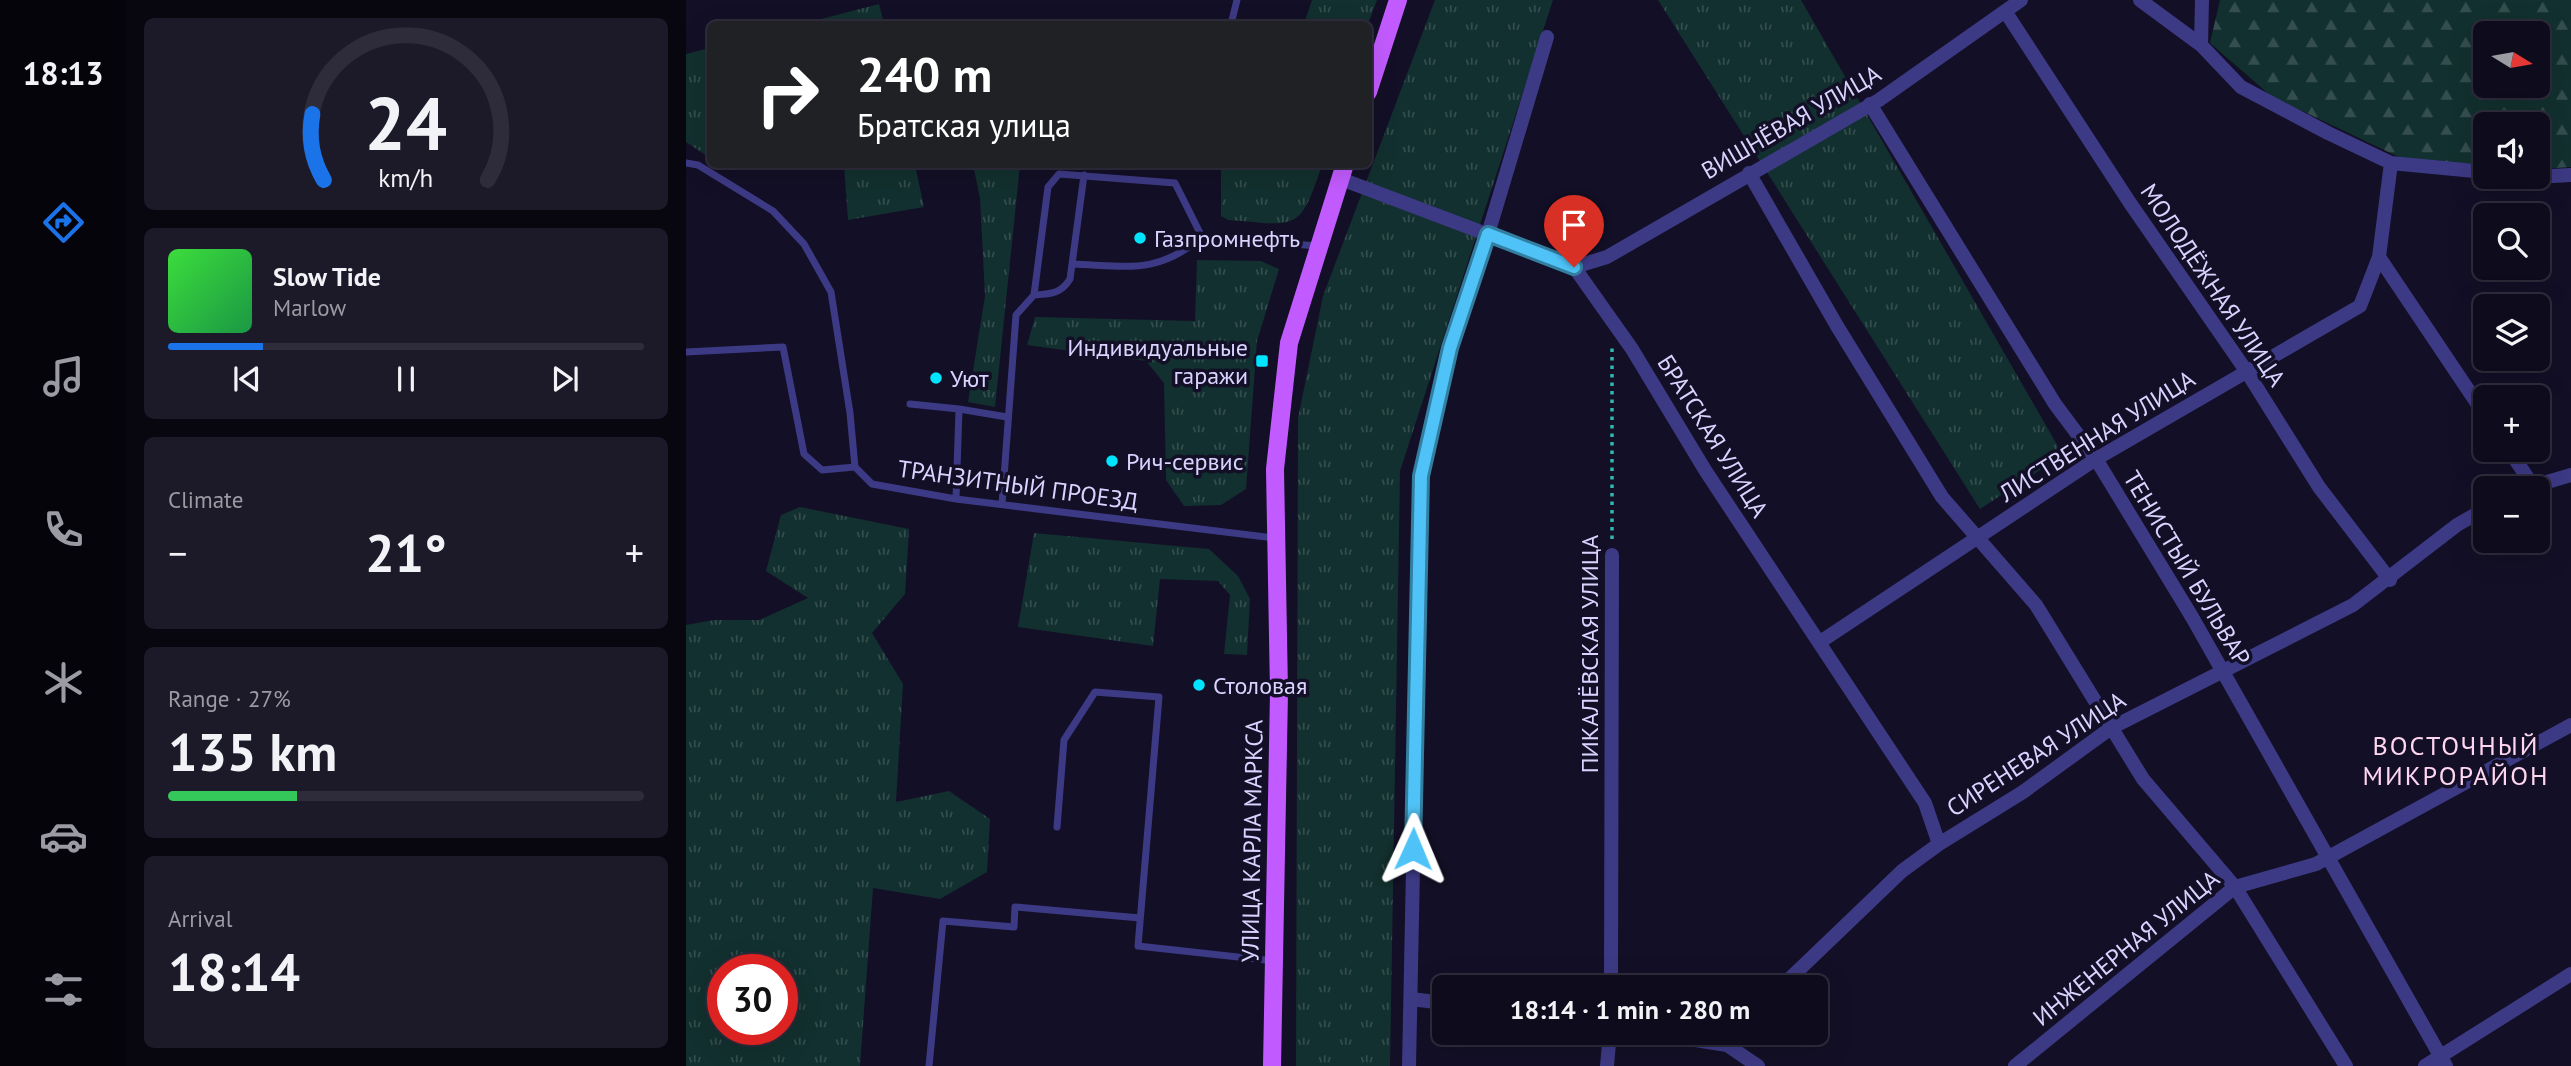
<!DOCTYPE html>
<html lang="en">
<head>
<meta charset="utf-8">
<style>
	:root { --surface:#0e0b1c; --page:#1c1929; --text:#f1f3f6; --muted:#9b9ba3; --line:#2e2b3b; --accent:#1a73e8 }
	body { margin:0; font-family:"PT Sans",sans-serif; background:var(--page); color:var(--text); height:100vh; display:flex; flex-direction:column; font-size:26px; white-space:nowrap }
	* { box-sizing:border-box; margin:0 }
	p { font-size:23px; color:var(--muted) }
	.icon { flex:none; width:38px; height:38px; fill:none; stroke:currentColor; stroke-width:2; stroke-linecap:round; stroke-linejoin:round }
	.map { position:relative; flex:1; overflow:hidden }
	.details { display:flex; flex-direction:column; gap:18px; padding:18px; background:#08060f; width:560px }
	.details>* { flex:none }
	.banner { position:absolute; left:21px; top:21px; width:665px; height:147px; border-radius:10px; box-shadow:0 7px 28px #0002,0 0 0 2px var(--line); background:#202124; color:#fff; overflow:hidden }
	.needle { width:46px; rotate:101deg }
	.fabs { position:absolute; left:1787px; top:21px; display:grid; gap:14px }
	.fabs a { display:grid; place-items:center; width:77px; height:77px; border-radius:10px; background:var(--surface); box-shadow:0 7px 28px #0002,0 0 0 2px var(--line); font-size:35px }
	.speed { position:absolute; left:21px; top:954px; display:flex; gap:14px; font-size:35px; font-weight:700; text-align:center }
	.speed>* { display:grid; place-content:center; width:91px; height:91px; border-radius:50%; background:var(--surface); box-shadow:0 7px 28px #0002,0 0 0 2px var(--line); line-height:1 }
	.speed .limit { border:10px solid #d22; background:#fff; color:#111 }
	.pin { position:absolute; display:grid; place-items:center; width:60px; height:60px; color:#fff; margin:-72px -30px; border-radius:50% 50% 50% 0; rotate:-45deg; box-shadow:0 0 7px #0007 }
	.pin .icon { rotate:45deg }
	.me { position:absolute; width:77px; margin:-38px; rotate:1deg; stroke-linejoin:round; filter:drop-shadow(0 0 5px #0008) }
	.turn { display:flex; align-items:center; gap:24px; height:147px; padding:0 35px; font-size:32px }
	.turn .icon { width:91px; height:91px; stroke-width:2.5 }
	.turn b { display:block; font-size:49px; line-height:60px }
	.big { font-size:52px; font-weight:700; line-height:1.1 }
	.details .widget { flex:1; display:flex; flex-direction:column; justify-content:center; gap:10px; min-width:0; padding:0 24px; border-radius:10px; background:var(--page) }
	.details .dial { align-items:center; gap:0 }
	.dial svg { height:182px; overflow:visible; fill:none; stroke:var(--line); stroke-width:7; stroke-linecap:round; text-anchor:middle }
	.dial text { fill:var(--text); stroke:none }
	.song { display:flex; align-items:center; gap:21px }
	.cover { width:84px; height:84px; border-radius:10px; background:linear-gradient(135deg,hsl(120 70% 55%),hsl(140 70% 35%)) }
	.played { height:7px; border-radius:4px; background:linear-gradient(90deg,var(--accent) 20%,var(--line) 20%) }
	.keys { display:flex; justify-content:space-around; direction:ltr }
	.heat { display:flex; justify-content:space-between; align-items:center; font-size:38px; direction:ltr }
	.charge { height:10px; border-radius:5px; background:linear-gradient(90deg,#34c759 27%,var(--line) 0) }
	.trip { position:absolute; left:746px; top:975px; width:396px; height:70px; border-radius:10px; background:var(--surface); box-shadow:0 7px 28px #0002,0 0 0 2px var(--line); font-weight:700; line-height:70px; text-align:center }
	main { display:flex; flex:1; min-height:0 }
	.dock { display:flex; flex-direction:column; width:126px; justify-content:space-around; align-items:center; background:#06040b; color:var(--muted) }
	.dock .icon { width:49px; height:49px }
	.dock .on { color:var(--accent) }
	.dock b { font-size:32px; color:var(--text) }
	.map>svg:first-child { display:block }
</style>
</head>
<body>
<main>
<nav class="dock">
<b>18:13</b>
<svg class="icon on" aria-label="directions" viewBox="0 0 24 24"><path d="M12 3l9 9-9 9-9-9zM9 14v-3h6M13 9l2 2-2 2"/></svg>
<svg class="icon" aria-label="music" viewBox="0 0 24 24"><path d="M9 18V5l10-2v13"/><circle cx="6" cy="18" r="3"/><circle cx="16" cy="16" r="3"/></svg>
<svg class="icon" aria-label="phone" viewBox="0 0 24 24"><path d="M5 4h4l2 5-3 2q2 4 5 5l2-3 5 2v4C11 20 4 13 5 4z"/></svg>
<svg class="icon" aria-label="climate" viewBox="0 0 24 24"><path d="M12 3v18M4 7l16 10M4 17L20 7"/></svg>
<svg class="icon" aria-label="car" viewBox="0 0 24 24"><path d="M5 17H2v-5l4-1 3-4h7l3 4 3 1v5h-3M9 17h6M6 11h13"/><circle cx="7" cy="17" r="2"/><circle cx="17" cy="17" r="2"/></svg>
<svg class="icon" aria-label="filters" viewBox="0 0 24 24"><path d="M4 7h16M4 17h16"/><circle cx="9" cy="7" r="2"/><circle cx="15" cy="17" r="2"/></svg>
</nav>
<section class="details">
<div class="widget dial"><svg viewBox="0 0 100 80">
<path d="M14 69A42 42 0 1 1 86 69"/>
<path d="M14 69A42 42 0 0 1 9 40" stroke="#1a73e8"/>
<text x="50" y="56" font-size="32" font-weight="700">24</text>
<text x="50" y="72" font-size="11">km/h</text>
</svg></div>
<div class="widget">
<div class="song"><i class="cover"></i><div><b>Slow Tide</b><p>Marlow</p></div></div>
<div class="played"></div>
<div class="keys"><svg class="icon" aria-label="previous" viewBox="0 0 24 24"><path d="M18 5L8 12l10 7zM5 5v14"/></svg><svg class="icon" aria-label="pause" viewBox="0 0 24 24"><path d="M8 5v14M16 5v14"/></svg><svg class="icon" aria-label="next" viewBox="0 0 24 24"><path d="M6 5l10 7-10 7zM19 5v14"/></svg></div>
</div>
<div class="widget"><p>Climate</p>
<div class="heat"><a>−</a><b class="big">21°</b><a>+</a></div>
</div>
<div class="widget"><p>Range · 27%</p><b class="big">135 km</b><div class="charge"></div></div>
<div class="widget"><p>Arrival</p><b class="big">18:14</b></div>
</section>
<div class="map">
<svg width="1885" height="1066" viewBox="0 0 1885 1066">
	<defs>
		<pattern id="grass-tufts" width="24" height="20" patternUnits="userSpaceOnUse" patternTransform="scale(1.75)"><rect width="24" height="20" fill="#12302f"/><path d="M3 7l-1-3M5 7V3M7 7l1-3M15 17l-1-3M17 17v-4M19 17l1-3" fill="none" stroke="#344d4e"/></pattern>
		<pattern id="forest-firs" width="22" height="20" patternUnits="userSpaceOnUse" patternTransform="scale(1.75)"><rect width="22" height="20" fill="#12302f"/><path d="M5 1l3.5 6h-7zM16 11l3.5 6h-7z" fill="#344d4e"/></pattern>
	</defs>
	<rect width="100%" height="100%" fill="#130f26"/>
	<path fill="url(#grass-tufts)" fill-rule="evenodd" d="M626,0h65l-9,24h-64z
		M749,0h118l-153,471 -10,595h-94l2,-648 25,-122z
		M972,0h143l262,455 -83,54z
		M193,4l5,20h-82z
		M24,48v110l-24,-16v-88z
		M158,165h71l9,42 -76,13z
		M287,165h47l-25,242 -27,-5 17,-106 -5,-98z
		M513,165h123c-23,69 -25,60 -94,55l-7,-4v-47z
		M511,260l64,1 18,8 -22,72 -11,148 -25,16 -37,1 -18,-26 -2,-97 -18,-22 -119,-16 8,-28 160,4z
		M114,507l109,22 -4,65 -33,39 31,51 -7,118 53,-11 41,28 -3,53 -47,27 -67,-11 -13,178h-174v-441l28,-5h45l49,-22 -42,-27 15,-56zM37,970h59v59h-59z
		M348,533l175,16 29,27 12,23 -3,56 -23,-1 6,-59 -12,-14 -58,-2 -7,67 -135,-19z"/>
	<path fill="url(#forest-firs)" fill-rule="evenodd" d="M1534,0h351v167l-33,2v-45h-53v41l-82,-6 -132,-63 -61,-53zM1799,33h53v53h-53z"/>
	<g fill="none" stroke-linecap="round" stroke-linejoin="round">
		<path stroke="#2fb8b0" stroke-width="3.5" stroke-dasharray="3.5 5" stroke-linecap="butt" d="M926,539v-191"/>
		<path stroke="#3d3a85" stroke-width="7" d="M545,24l6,-24
			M0,163l12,2 75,46 31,33 27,48 19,121 5,54 17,17 84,15 318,39
			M386,264c56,2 85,11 130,-27
			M348,295l14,-108 11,-13 116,9 27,54 116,9
			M0,352l97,-5 21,107 18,16 33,-3
			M224,404l49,5 -3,90
			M273,409l48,8
			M316,504l14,-189 18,-20c16,-1 27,-1 36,-16l14,-104
			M371,827l7,-87 31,-48 64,5 -21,249 136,15
			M243,1066l14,-145 71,6 1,-20 125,11"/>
		<path stroke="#3d3a85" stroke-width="14" d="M1454,0l61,45 40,42 87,46 63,30 94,9
			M1319,11l125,192 117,169 72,115 71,93
			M1515,45l1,-45
			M1184,104l185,300 41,55 96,158 254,449
			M1705,163l-12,94 106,158
			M1063,173l88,153 105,171 94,108 107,174 92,108 111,179
			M1847,177l38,-2
			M655,179l233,88 58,82 73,121 220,333 14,41
			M888,267l33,-10 272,-157 142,-100
			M1823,450l24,36
			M1841,488l44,-13
			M1134,642l276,-183 264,-153 19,-49
			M925,987l1,-432
			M1095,987l121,-116 37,-27 84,-52 88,-64 242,-123 104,-80 28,-16
			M725,999l33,4
			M959,1032l82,13 31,21
			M1041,1045l12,-13
			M723,1066l12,-590 29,-128 38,-114 59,-197
			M921,1066l3,-34
			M1329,1066l220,-179 81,-23 255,-139
			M1739,1066l146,-92"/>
		<path stroke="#c25bff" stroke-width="18" d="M682,92l30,-92
			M586,1066l7,-374 -4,-223 14,-126 56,-179"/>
	</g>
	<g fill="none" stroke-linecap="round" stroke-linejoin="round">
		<g stroke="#337fa1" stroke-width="18">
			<path id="route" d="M727,849l8,-373 29,-128 38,-114 86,33"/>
		</g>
		<use href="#route" stroke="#4fc3f7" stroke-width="12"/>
	</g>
	<g fill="#00e5ff" stroke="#130f26" stroke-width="2.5">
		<circle cx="454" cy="238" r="7"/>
		<rect x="569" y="354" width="14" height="14" rx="3.5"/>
		<circle cx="250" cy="378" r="7"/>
		<circle cx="426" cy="461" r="7"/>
		<circle cx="513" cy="685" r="7"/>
	</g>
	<g text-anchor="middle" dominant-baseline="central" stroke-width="7" stroke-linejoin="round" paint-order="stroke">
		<g font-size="24" fill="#d9d4ff" stroke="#130f26">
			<text transform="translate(1105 122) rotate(-30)">ВИШНЁВАЯ УЛИЦА</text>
			<text transform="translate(1527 285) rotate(56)">МОЛОДЁЖНАЯ УЛИЦА</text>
			<text transform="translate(1027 436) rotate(58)">БРАТСКАЯ УЛИЦА</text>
			<text transform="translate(1411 436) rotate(-32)">ЛИСТВЕННАЯ УЛИЦА</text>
			<text transform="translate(332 485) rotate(8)">ТРАНЗИТНЫЙ ПРОЕЗД</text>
			<text transform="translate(1501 568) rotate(59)">ТЕНИСТЫЙ БУЛЬВАР</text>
			<text transform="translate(903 654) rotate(-90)">ПИКАЛЁВСКАЯ УЛИЦА</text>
			<text transform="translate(1350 754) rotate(-33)">СИРЕНЕВАЯ УЛИЦА</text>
			<text transform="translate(566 841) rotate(-89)">УЛИЦА КАРЛА МАРКСА</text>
			<text transform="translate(1440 948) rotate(-39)">ИНЖЕНЕРНАЯ УЛИЦА</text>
		</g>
		<g font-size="24" fill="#d9d4ff" stroke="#130f26" text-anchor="start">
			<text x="468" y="238">Газпромнефть</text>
			<text x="562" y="347" text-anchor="end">Индивидуальные<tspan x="562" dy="28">гаражи</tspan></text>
			<text x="264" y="378">Уют</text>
			<text x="440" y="461">Рич-сервис</text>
			<text x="527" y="685">Столовая</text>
		</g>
		<g font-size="26" letter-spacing="2" fill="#ffd6f0" stroke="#130f26">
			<text x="1770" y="745">ВОСТОЧНЫЙ<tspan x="1770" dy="30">МИКРОРАЙОН</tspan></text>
		</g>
	</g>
</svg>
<div class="fabs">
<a><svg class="needle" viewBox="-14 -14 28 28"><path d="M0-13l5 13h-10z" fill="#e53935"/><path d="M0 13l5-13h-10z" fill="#9b9ba3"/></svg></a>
<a><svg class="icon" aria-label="sound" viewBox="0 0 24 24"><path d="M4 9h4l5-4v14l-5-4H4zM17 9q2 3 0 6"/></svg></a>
<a><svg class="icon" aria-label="search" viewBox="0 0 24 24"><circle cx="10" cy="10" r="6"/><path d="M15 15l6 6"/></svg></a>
<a><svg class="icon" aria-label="layers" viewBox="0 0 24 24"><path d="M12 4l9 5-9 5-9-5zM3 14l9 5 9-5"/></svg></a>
<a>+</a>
<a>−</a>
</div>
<div class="speed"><div class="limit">30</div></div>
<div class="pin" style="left:888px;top:267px;background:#d93025"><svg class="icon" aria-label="arrive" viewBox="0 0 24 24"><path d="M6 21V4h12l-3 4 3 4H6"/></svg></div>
<svg class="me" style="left:727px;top:849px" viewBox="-20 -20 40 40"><path d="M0-17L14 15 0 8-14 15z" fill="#4fc3f7" stroke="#fff" stroke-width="4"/></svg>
<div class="trip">18:14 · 1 min · 280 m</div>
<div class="banner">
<div class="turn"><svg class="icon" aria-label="right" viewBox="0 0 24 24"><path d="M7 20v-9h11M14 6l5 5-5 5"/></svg><div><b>240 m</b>Братская улица</div></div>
</div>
</div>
</main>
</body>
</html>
